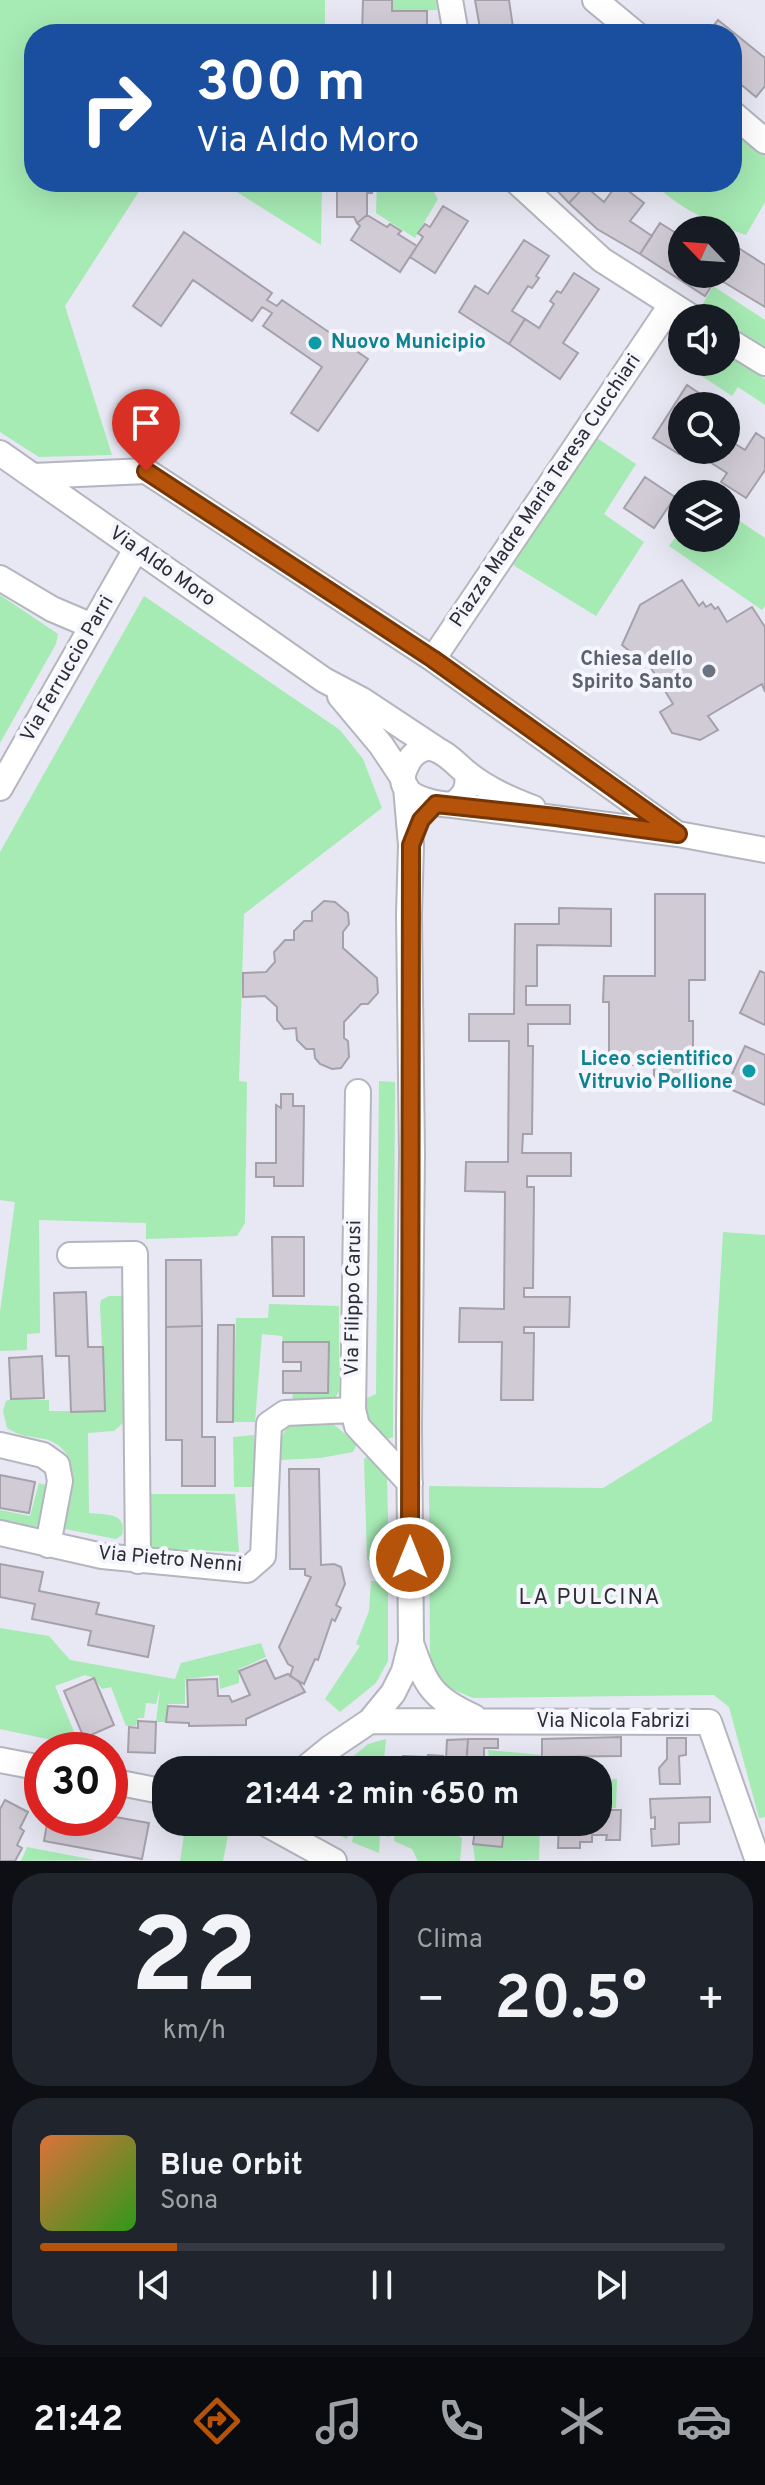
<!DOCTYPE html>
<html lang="it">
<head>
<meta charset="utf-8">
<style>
	:root { --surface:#171b24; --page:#20242c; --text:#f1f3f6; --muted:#9ea1a6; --line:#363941; --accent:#b45309 }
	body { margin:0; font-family:Overpass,sans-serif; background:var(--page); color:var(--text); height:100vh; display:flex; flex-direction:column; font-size:30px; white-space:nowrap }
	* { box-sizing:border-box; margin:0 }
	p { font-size:26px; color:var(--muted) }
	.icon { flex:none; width:44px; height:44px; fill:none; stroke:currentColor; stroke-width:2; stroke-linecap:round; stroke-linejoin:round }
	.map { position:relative; height:1861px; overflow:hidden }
	.details { display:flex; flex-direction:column; gap:12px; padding:12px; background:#0d0f14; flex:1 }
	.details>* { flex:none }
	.hud { position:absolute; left:24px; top:24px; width:718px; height:168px; border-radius:32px; box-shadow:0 8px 32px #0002; background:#1a4fa0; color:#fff; overflow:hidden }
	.needle { width:52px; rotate:295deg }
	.buttons { position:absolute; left:668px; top:216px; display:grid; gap:16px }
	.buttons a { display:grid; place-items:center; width:72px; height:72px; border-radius:50%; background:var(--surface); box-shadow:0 8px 32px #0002; font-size:40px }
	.speed { position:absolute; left:24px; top:1732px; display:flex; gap:16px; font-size:40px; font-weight:700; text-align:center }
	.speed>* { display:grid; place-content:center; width:104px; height:104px; border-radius:50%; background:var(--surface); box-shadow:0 8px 32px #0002; line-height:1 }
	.speed .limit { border:12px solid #d22; background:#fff; color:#111 }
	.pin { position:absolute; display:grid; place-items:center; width:68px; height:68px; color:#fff; margin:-82px -34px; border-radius:50% 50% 50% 0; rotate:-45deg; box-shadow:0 0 8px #0007 }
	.pin .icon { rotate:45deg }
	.me { position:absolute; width:88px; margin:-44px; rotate:0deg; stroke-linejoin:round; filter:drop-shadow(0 0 6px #0008) }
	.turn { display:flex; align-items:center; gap:28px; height:168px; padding:0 40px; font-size:36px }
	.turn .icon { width:104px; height:104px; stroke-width:2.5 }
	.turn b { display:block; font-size:56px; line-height:68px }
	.big { font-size:60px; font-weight:700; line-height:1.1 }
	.details .tile { flex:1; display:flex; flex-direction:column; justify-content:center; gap:12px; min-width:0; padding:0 28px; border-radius:32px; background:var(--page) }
	.details .dial { align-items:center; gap:0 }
	.dial b { font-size:104px; line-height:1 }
	.song { display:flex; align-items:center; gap:24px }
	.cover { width:96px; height:96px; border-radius:12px; background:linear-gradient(135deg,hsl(20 70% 55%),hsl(110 70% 35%)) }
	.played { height:8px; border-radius:4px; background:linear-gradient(90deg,var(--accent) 20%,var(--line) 20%) }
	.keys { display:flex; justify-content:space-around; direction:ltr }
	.heat { display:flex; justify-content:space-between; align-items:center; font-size:44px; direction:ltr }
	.details .tiles { flex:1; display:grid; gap:12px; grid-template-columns:1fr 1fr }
	.tile:last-child { grid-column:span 2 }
	.trip { position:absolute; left:152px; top:1756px; width:460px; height:80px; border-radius:32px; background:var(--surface); box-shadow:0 8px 32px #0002; font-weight:700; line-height:80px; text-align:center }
	.tab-bar { display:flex; height:128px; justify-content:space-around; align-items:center; background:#090b0e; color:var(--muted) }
	.tab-bar .icon { width:56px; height:56px }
	.tab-bar .active { color:var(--accent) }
	.tab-bar b { font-size:36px; color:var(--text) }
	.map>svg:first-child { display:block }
</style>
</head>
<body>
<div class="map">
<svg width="765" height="1861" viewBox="0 0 765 1861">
	<rect width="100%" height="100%" fill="#e7e8f3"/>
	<path fill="#a6eab4" d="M0,0h325v34h-291v148h111l-80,124 47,149 -73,2 -39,-25z
		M392,0h44l1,10 -45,1z
		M732,126l33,27v49l-19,33c-39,-14 -64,-25 -94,-53h80z
		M221,182h101l-1,63z
		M377,182h51l10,17 -23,39 -39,-25z
		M713,286l52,34v27l-39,-25v-4h-6l-19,-11z
		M726,353l39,26v26l-27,-18 -6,9 -47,-31 2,-3h39z
		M597,438l39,26 -32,50 40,28 -48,74 -83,-51z
		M726,512l39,26v68l-3,4 -93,-64 13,-18v10h44z
		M0,595l58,39 -2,10 -56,99z
		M144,596l196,134 23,29 19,49 -138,106 -5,167 8,1 -2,141 -8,13 -91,3v-16l-107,-3 1,113 -13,1v16l-27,1v-39l15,-110 -15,-2v-348z
		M379,1081l16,1 -2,355 -6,2 -23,-22 -1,-17 13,-6z
		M723,1232l42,3v582l-6,1 -30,-111 -15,-12 -241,3 -28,-12 -15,-25 -1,-175 174,2 109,-67z
		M109,1296h18l-2,125 -11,10 -26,2 1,80c16,2 39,-1 33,22l-6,4 -56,-11 10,-69c-19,-31 -38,-14 -63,-31l-4,-17 3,-10 5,-2 38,1v11h56l-5,-106 1,-5z
		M269,1304l70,2v86l-5,7 -42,5 1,-11h35l1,-51h-46l-1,-6 -20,-2 -7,88h-22l3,-104h32z
		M303,1422l29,1 25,21 -4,8 -33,6 -39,2 -1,-21 8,-14z
		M254,1435l1,52h-21l-1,-50z
		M368,1456l19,20 2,91 -16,-2 -6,-6 -3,-100z
		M39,1483l12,4 -9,41 -42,-8v-10l30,6z
		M149,1494h86l4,58 -89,-4z
		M371,1581l17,1v79l-12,22 -36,29 -15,-13 35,-53 -4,-2 13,-33z
		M0,1628l49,8 21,24 105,19 6,-16 80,-20 5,14 -27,12v14l-19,6 -1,-14 -34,4v25h-17l-2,18h-10l4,-33 -4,15 -10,-1 -2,15h-6l-2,8h-10l-15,-39 -9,2 -8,-11 -9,-3 -30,11 25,60 -80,-17z
		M386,1739l-3,31h-46l31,-26z
		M488,1750l54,5v15h-51z
		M617,1779l-1,29 -18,1v-29z
		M186,1822l43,8 -6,31h-43z
		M313,1822h26l11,6 -3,11z
		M356,1822h34l-1,15 -9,-2 -1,18 -27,-11z
		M429,1822h31l-2,14 4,2 -2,23h-42l-6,-12 -18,-8 1,-14 33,3z
		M516,1822h24l-1,38 -64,1 -2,-17 29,3 2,-13h6z
		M27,1847l68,13 -74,1z"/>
	<path fill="#d0cbd5" stroke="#a5a0aa" stroke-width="2" d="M363,0h29v11h35v23h-65z
		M475,0h34l5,34h-33z
		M718,20l47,38v28l-9,11 -24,-20v-43h-25z
		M337,182h35v11h-5v22l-10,8 -3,-6h-17z
		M549,182h32l4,4 -16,17z
		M618,183l26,20 -14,18 22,15 -12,18 -43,-25 -28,-26 16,-17 19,16z
		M443,206l25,15 -33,52 -25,-16 13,-20 -5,-4 7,-9 5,3z
		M367,215l20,12 3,-3 11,7 -3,3 19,12 -17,26 -49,-32 9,-14 -3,-3z
		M660,223l22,14v37h37l-14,22 -65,-42z
		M184,232l88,61 -5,7 10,6 5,-6 86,59 -50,72 -27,-18 31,-46 -59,-41 9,-13 -10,-6 -10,14 -59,-41 -32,46 -28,-20z
		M524,240l25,16 -13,20 3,2 -7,10 -4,-2 -16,25 13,8 -16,25 -50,-32 16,-26 13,8z
		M737,247l28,18v42l-48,-29 3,-4h6v-10z
		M574,273l25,16 -36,54 15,10 -18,26 -51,-35 16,-25 14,9 15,-24 -4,-3 7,-10 4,2z
		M687,385l24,16 -3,5h-26v43l-3,5 -26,-16z
		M756,433l9,6v31l-19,28 -25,-16 6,-9 -36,-23h35v-12l19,12z
		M645,477l30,20 -21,31 -30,-20z
		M682,580l17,26 4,-4 3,5 5,-3 4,5 3,-2 9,15 25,-15 13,20v65l-3,-8 -54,32 10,14 -18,10 -28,-7 -12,-21 13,-8 -30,-49 -5,3 -16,-13 18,-40z
		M655,894h50v86h-16v41h4v60h-39v-16h-45v-63h-6l1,-26h51z
		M324,901l11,1 13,11 1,11 -6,8v16l34,30 1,15 -10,11h-7l-17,18v16l4,3 1,16 -8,11 -9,1 -12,-5 -5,-6 -1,-9h-8l-9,-9 -1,-12 -12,1 -7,-9v-13l-12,-11 -22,1v-24l23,-1 9,-10 -1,-10 11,-12h9v-9l10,-10h8v-9z
		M559,908l52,1v37l-74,-1v41h-11v19h44v19h-42v22h5l-1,88h-9l-1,19h49v23h-44v11h7l-1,101h-9v9h46l-1,30h-45v6h10l-1,67h-32l1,-58h-43l1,-34 44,1 1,-117 -40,-1 1,-29h42l1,-121h-40v-27h45l1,-90h44z
		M760,971l5,2v52l-25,-12z
		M745,1046l20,9v50l-39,-18z
		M281,1094h12v12h11l-1,80h-29v-9h-18v-14h20v-58l5,3z
		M272,1237h32v59h-31z
		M166,1260h35l1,66 -36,1z
		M86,1292l2,55h15l2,64 -34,1 -2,-56h-13l-2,-63z
		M218,1325h16l-1,97h-16z
		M202,1326v111h13v49h-33v-46h-16v-113z
		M283,1342h46l-1,51h-45v-22h18v-9h-18z
		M42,1356l2,42 -33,1 -2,-41z
		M289,1469h30l2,96 13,-1 7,3 4,17 -9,21 5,3 -6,13 -3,-2 -14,41 -3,-1 -11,25 -14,-8 3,-9 -5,-3 -9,-17 32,-70 -6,-2v-6h-15z
		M0,1475l35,7 -6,31 -29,-5z
		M0,1564l43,8 -4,19 60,12 -3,11 58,12 -6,31 -60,-12 3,-14 -59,-12 3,-15 -35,-7z
		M266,1660l9,19 13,-5 11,8 6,10 -59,27v6l-57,1v-3l-23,-1 2,-16 20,1 -1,-27 30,-1 1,17h11l3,6 18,-7 -11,-24z
		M94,1678l20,47 -30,13 -20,-47z
		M138,1721l18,1 -1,31 -27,-1 1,-25 9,1z
		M621,1737v19l-79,1v-18z
		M667,1738h19v17l-7,1 1,28h-20l-1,-16 8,-9z
		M468,1739l-2,31h-12l1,-11 -9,1 1,-20z
		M468,1739h30v9h-14v17l-18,-1z
		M428,1755l15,1 -1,14h-40l1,-14 24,1z
		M710,1797v25l-31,1v21l-27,2 -1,-17h4v-12l-4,1 -1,-19z
		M5,1800l23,12 -8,16 4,3 -7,14 5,3 -7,13h-15v-52z
		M598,1810h23l-1,30h-14l1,-5h-15v7h-12v6h-22l1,-26h39z
		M110,1816l39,7 -7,36 -98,-18 4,-23h62z
		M339,1822h17v3l-6,3z
		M476,1822h14v4l14,2 -2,19 -29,-3z"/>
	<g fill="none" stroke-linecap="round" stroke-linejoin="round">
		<g stroke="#b4b5bf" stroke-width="28">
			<path id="minor" d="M450,0l6,34
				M595,0l41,34
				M732,113l33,28
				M517,182l85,78 91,58
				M726,339l39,24
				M0,453l324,227 38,20 74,49
				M34,476l112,-5 287,188 238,-354
				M0,578l52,31 40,17
				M433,659l240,172
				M340,696l41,49 22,33
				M467,773c2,16 -2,22 -14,32 -19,-1 -57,-7 -49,-34 3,-8 7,-16 15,-20 5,-3 12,-4 18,-1 11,4 21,16 30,23 19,16 43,26 66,35
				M0,788l136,-239
				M453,805l225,29 87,16
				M358,1092l-5,318 4,16 53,57
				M70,1255l65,-1 3,307
				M0,1445l43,10 14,10 3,16 -12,64
				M0,1533l102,23 145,14 16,-14 6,-132 16,-11 68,-3
				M411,1643c15,43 21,55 63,74
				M370,1721l339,1 49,139
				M0,1760l42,8
				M303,1770l27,-22 40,-27 23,-28 11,-22 7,-28 -2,-217 3,-272 -3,-239 2,-70 -5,-58
				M110,1781l56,11
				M263,1822l71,39"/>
		</g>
		<use href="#minor" stroke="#fff" stroke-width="24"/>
	</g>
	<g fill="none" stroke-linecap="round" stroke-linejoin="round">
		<g stroke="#753606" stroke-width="20">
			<path id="route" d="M146,471l287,188 245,175 -122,-17 -120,-13 -15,16 -10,25 -1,713"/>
		</g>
		<use href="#route" stroke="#b45309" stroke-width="14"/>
	</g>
	<g fill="#0f9aa8" stroke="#f5f5fe" stroke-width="3">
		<circle cx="315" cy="343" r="8"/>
		<circle cx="749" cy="1071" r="8"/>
	</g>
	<circle fill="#6b7280" stroke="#f5f5fe" stroke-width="3" cx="709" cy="671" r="8"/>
	<g text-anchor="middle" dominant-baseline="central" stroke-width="8" stroke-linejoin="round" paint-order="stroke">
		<g font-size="20" font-weight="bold" fill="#0d838f" stroke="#f5f5fe" text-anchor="start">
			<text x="331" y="343">Nuovo Municipio</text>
			<text x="733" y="1060" text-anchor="end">Liceo scientifico<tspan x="733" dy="23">Vitruvio Pollione</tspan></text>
		</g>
		<g font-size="20" fill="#2d2d32" stroke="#f5f5fe">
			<text transform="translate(546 491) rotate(-56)">Piazza Madre Maria Teresa Cucchiari</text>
			<text transform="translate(162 567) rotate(35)">Via Aldo Moro</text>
			<text transform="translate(68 669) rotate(-60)">Via Ferruccio Parri</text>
			<text transform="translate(354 1298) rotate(-89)">Via Filippo Carusi</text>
			<text transform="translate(170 1560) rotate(5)">Via Pietro Nenni</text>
			<text x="613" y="1722">Via Nicola Fabrizi</text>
		</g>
		<g font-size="20" font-weight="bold" fill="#5b616d" stroke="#f5f5fe" text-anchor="end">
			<text x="693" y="660">Chiesa dello<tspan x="693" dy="23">Spirito Santo</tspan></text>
		</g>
		<g font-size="22" letter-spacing="2" fill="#2d2d32" stroke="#f5f5fe">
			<text x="590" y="1598">LA PULCINA</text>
		</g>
	</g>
</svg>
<div class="buttons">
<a><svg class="needle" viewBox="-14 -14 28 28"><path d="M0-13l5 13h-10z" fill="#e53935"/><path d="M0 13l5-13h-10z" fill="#9ea1a6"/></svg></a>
<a><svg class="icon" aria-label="sound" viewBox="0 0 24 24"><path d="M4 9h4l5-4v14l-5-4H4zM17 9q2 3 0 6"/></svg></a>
<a><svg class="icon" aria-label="search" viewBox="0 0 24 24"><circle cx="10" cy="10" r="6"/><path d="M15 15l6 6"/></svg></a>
<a><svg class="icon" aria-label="layers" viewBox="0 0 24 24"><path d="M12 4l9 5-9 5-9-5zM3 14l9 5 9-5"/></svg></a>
</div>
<div class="speed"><div class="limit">30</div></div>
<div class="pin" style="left:146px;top:471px;background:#d93025"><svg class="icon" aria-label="arrive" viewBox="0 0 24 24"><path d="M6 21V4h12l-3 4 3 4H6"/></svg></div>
<svg class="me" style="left:410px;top:1558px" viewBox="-20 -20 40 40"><circle r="17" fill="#b45309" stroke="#fff" stroke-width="3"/><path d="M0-11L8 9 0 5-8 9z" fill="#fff"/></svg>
<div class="trip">21:44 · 2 min · 650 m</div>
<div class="hud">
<div class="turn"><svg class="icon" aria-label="right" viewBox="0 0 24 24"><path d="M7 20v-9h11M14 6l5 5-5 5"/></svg><div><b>300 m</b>Via Aldo Moro</div></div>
</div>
</div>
<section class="details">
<div class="tiles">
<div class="tile dial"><b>22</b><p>km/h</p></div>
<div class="tile"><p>Clima</p>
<div class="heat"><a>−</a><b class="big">20.5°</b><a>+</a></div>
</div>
<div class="tile">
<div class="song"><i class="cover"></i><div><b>Blue Orbit</b><p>Sona</p></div></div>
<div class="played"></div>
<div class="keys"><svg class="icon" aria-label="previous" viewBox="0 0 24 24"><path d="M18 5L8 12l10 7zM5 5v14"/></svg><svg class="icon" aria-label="pause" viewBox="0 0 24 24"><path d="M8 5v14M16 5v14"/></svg><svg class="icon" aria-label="next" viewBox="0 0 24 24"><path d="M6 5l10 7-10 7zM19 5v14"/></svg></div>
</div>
</div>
</section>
<nav class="tab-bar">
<b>21:42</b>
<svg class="icon active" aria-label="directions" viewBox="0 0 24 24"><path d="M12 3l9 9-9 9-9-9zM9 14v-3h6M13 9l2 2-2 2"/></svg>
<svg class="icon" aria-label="music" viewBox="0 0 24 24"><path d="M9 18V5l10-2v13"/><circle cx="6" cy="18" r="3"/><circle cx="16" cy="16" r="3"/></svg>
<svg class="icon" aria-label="phone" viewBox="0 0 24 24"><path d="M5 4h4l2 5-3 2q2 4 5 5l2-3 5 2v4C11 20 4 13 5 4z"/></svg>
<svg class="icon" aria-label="climate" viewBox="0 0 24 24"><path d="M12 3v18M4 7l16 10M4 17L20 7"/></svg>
<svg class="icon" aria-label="car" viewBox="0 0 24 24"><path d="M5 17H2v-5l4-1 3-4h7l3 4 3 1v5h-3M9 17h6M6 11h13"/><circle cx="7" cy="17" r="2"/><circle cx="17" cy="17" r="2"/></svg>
</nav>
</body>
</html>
